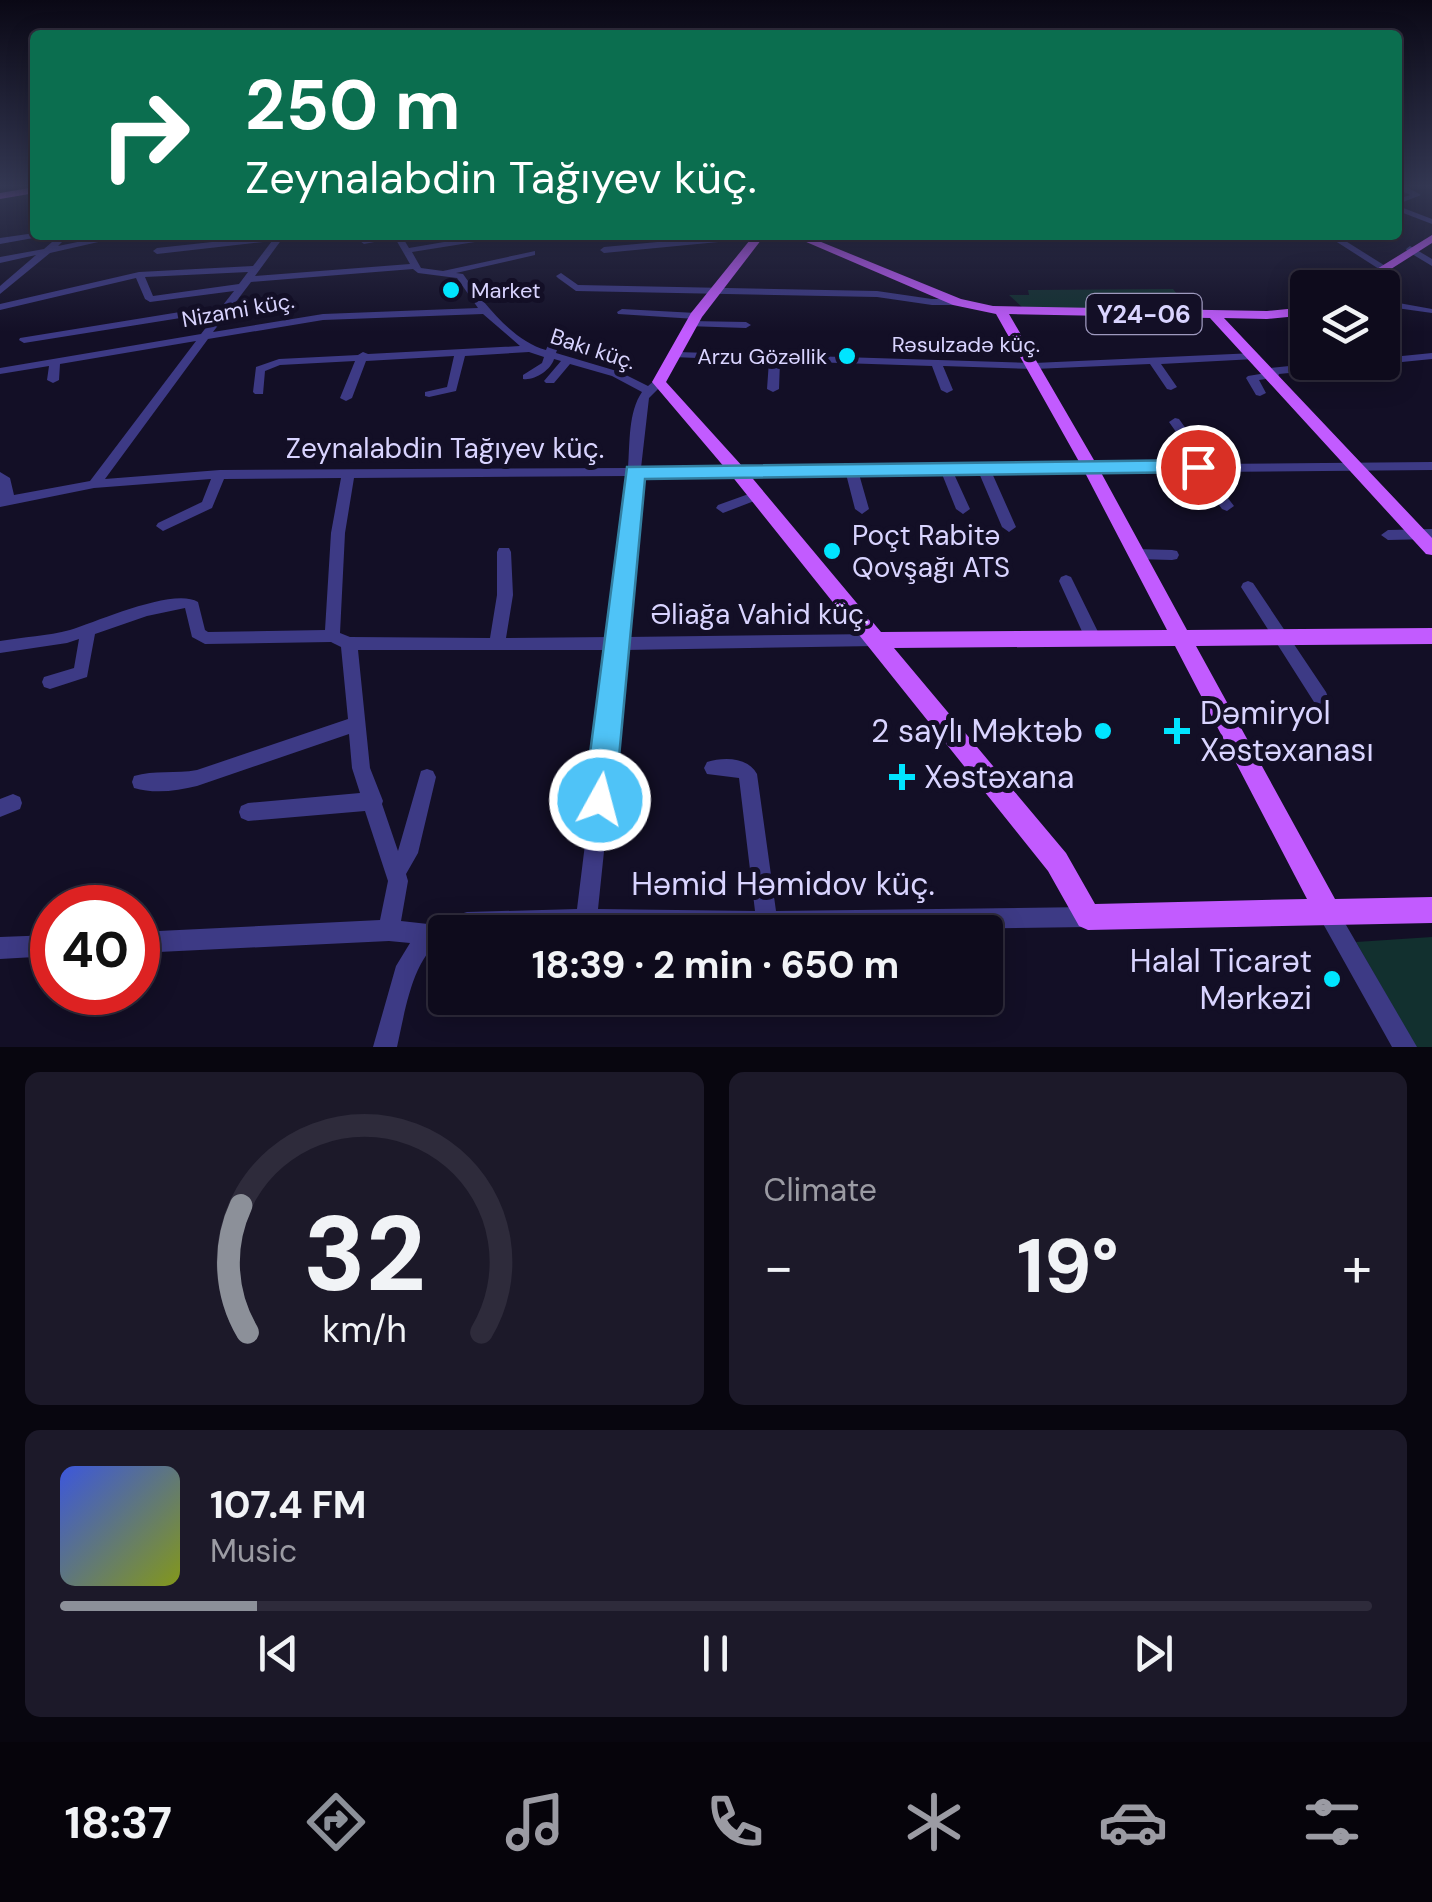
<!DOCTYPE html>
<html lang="en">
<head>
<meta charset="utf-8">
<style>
	:root { --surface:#0e0b1c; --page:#1c1929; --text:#f1f3f6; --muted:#9b9ba3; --line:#2e2b3b; --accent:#8c9099 }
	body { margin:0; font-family:"DM Sans",sans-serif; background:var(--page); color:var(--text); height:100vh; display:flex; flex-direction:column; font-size:38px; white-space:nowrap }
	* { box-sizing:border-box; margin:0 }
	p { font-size:32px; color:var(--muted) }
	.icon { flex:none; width:55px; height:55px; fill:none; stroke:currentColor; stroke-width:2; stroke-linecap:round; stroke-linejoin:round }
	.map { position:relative; height:1047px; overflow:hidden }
	.drawer { display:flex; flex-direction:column; gap:25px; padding:25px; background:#08060f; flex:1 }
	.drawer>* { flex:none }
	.guide { position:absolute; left:30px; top:30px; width:1372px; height:210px; border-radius:10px; box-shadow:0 5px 25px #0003,0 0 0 2px var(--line); background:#0b6e4f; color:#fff; overflow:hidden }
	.fabs { position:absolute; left:1290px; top:270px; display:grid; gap:20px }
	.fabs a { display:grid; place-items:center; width:110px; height:110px; border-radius:10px; background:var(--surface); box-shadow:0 5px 25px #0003,0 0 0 2px var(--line); font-size:50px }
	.speed { position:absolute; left:30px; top:885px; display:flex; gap:20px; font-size:50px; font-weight:700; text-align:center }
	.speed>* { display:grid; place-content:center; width:130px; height:130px; border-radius:50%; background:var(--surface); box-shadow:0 5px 25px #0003,0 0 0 2px var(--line); line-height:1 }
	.speed .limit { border:15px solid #d22; background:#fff; color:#111 }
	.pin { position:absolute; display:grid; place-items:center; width:85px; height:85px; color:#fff; margin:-42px; border:5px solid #fff; border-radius:50%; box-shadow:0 2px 10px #0007 }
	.me { position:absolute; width:110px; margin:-55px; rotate:7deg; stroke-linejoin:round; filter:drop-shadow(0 0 8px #0008) }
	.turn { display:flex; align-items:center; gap:35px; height:210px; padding:0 50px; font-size:45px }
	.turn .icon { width:130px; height:130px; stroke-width:2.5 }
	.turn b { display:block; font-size:70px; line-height:85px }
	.big { font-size:75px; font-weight:700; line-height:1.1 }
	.drawer .widget { flex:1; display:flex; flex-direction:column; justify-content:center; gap:15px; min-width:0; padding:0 35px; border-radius:15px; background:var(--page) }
	.drawer .dial { align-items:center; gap:0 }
	.dial svg { height:260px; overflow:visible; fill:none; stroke:var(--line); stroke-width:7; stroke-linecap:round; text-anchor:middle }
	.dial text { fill:var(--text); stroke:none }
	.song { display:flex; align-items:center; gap:30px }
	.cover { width:120px; height:120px; border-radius:15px; background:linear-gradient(135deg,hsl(230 70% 55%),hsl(70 70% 35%)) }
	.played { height:10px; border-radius:5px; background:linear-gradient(90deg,var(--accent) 15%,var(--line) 15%) }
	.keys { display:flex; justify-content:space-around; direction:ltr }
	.heat { display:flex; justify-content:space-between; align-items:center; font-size:55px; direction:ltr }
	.drawer .tiles { flex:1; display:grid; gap:25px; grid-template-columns:1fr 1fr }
	.widget:last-child { grid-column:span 2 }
	.trip { position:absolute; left:428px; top:915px; width:575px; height:100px; border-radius:10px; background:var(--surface); box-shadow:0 5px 25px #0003,0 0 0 2px var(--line); font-weight:700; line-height:100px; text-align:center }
	.tab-bar { display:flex; height:160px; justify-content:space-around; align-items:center; background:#06040b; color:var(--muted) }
	.tab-bar .icon { width:70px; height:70px }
	.tab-bar .active { color:var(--accent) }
	.tab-bar b { font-size:45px; color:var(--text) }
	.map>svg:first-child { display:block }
</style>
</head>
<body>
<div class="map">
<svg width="1432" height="1047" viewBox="0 0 1432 1047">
	<rect width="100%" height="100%" fill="#130f26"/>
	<path fill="#12302f" d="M1173,289l16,20 -166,-1 -14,-13h20l-1,-5z
		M1432,937v110h-16l-60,-105z"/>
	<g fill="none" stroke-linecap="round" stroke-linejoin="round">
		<path fill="#3d3a85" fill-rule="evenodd" d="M1398,185h5l18,10 -23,9v-5l12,-4 -12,-6z
			M1398,206l34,13v5l-34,-13z
			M35,233v2h5l-1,2 -39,7v-6z
			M60,235h9l-11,11 54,-11h17l-79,18 -50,41v-8l36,-31 -36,8v-6l44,-8z
			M277,235h8l-30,41 155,-12 -15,-26 -31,6 -4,-3 23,-6h18l8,13 76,-13h19l-4,3 -88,14 9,16 22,3 92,-20v4l-79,18 7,1c20,28 49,67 83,76l7,-18h8l1,2 -6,19 64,19 28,14 7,-6h8v4l-14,14 -8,70 557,-5 -29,-41 6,-4 4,1 32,45 221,-2v8l-224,2 26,34 -7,5 -5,-2 -27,-37 -203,1 24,54 -7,5 -7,-5 -23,-54 -25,1 16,35 -7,5 -7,-5 -14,-35h-83l10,35 -7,5 -7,-5 -9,-35 -206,2 -14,161 251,-3 6,2 2,4 -2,4 -6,2 -252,4 -27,259 157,2 -16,-133 -32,-4 -3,-6 3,-6c17,-5 41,-5 50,12l19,137 312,-4 7,3 3,7 -3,7 -7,3 -370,5 -132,-3 -141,3v8c-32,11 -41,77 -48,107h-24l23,-81 14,-23 -21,-2 -251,12v-21l242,-12 8,-39 -23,-70 -117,10 -7,-3 -2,-6 2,-6 7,-3 112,-10 -8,-25 -3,-34 -152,52c-20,5 -43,8 -63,2l-2,-6 2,-6c20,-6 42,-2 63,-6l151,-51 -7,-72 -10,-5 -126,2 -13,-7 -7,-29 -38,8 -52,18 -8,43 -37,12 -6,-2 -2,-5 2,-5 30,-9 5,-29 -12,4 -67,10v-12c23,-4 48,-5 70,-11 29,-9 104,-43 128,-28l7,28 3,2 117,-2 6,-97 10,-55 -117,1 -12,29 -49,23 -7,-5 2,-3 44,-21 9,-23 -117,9 -94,19v-35l10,6 4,17 76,-14 106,-140 -136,23 -1,16 -6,3 -6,-3 2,-14 -49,8v-6l201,-34 17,-22 -194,31 -5,-3 1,-2 203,-33 11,-14 -84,11 -5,-3 -9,-21 -136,32v-6l139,-32 114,-6 19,-25 -115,13 -4,-3 4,-3zM413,269l5,4 39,5 21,30 -155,6 -110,18 38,-50zM248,272l-9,12 -86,12 -8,-19zM483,314l37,32 -152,8 -5,-2 -5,3 -79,4 -23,8 -3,25 2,2h8l2,-23 15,-6 75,-4 -15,37 6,3 6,-3 14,-37 88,-5 -7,31 -22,5v4l4,1 27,-6 9,-35 64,-4 15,5 -2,6 -19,12v4c11,2 28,-9 31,-20l7,2 -17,20 2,2h8l16,-19 42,12 30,16c-14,20 -12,52 -14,76l-408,2 -115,9 103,-140 115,-19zM627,476l-16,161 -105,1 7,-43 -2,-43 -2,-4h-10l-2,4v43l-7,43 -140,-1 -10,-4 5,-100 9,-55zM358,650h251l-32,259 -110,3 -39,12 -27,-3 7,-40 -2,-7 12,-21 18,-76 -3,-6 -6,-2 -6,2 -23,80 -16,-47 1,-3 -13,-33z
			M733,235h31l-4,3 -156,15 -4,-3 4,-3z
			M1326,235h10l51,32 -8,2z
			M1410,246l22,13v7l-25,-15 -1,-2z
			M561,273l17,12 299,6 55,8h25l5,3 -5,3h-25l-55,-8 -301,-6 -18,-13 -2,-2z
			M1382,300l50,9v4l-50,-7z
			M622,309l74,4 5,3 -5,3 -78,-5 -1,-2z
			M691,321l55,1 5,3 -5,3 -59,-2v-4z
			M677,352l357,11 221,-10 5,3 -5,3 -94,5 16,23 -6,3 -4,-1 -17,-25 -116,5 -91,-3 10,24 -6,3 -6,-3 -9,-24 -152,-5 -1,28 -6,3 -6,-3 2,-28 -96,-4 -1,-2z
			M1432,353v6l-50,5 -4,-2h4v-4z
			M1328,362h46l-5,3 -90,9 -1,3 -19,3 7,13 -6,3 -4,-1 -10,-17 2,-2 18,-3v-4l4,-1z
			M757,491l5,1 2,3 -2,3 -39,15 -7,-5 2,-3z
			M1432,529v10l-44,1 -7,-5 7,-5z
			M1136,549l36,1 5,1 2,4 -2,4 -5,1 -36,-1 -5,-1 -2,-4 2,-4z
			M1066,575l5,2 2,4 28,57 -2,4 -6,2 -6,-2 -2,-4 -26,-57 2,-4z
			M1248,581l5,2 73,109 2,5 -2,5 -6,2 -6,-2 -73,-115 2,-4z
			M13,794l7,3 2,6 -2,6 -20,8v-18z
			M1328,903l7,3 82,141h-25l-71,-127 -3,-7 3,-7z
			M52,935v21l-52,3v-22z"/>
		<path fill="#c25bff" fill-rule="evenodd" d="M35,187v6l-35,6v-6z
			M754,235h11l-63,82 -36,65 77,85 138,165 286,-2 -85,-163 -86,-153 -43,-9 -163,-70h14l157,64 32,7 274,5 41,-4v8l-41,4 -43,-1 208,220v17l-6,-1 -216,-236 -201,-4 89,153 89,163 245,-2v16l-236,2 139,253 97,-2v26l-344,7 -9,-4 -31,-55 -317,-396 -79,-93 39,-69zM1175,646l132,253 -212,5 -29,-51 -172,-205z
			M1432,235v8l-71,45h-15z"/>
	</g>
	<linearGradient id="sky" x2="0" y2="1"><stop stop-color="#0a0815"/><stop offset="0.56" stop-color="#333752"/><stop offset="1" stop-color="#333752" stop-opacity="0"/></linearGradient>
	<rect width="1432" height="332" fill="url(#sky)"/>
	<path fill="#4fc3f7" stroke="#337fa1" stroke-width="2.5" d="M1198,460l10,7 -3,5 -560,7 -30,321 -4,11 -11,4 -11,-4 -5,-11 43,-333z"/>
	<g fill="#00e5ff" stroke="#130f26" stroke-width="4">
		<circle cx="451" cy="290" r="10"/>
		<circle cx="847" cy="356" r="10"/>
		<circle cx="832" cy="551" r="10"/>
		<circle cx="1103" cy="731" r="10"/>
		<path d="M1172 716h10v10h10v10h-10v10h-10v-10h-10v-10h10z"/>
		<path d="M897 762h10v10h10v10h-10v10h-10v-10h-10v-10h10z"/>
		<circle cx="1332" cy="979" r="10"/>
	</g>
	<g text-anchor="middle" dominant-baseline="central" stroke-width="10" stroke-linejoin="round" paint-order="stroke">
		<g font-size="22" fill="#d9d4ff" stroke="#130f26" text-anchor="start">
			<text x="471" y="290">Market</text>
			<text x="827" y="356" text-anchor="end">Arzu Gözəllik</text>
		</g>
		<g font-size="22" fill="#d9d4ff" stroke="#130f26">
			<text transform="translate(238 310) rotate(-10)">Nizami küç.</text>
			<text x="966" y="344">Rəsulzadə küç.</text>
			<text transform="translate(593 349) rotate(18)">Bakı küç.</text>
		</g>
		<rect fill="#130f26" stroke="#9e99be" stroke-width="2.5" x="1086.5" y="294" width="115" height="40" rx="8"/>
		<g font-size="25" font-weight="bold" fill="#d9d4ff">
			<text x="1144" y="314">Y24-06</text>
		</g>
		<g font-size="28" fill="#d9d4ff" stroke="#130f26">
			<text x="445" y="448">Zeynalabdin Tağıyev küç.</text>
			<text x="760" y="614">Əliağa Vahid küç.</text>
		</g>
		<g font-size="28" fill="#d9d4ff" stroke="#130f26" text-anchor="start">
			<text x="852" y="535">Poçt Rabitə<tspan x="852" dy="32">Qovşağı ATS</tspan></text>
		</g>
		<g font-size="32" fill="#d9d4ff" stroke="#130f26" text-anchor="start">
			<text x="1200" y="713">Dəmiryol<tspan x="1200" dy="37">Xəstəxanası</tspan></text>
			<text x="1083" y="731" text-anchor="end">2 saylı Məktəb</text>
			<text x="924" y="777">Xəstəxana</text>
			<text x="1312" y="961" text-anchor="end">Halal Ticarət<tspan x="1312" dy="37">Mərkəzi</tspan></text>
		</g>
		<g font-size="32" fill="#d9d4ff" stroke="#130f26">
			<text x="783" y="884">Həmid Həmidov küç.</text>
		</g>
	</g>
</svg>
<div class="fabs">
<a><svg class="icon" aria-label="layers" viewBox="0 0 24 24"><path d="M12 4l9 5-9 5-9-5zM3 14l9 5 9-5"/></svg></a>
</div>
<div class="speed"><div class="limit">40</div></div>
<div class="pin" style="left:1198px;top:467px;background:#d93025"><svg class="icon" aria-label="arrive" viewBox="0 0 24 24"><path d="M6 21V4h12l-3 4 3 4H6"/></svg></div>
<svg class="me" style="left:600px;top:800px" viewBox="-20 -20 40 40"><circle r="17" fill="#4fc3f7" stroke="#fff" stroke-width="3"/><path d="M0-11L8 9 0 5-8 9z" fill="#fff"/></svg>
<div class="trip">18:39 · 2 min · 650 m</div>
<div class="guide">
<div class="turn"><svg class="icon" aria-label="right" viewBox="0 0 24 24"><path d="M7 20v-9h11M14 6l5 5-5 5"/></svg><div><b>250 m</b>Zeynalabdin Tağıyev küç.</div></div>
</div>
</div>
<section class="drawer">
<div class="tiles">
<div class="widget dial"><svg viewBox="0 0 100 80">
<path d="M14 69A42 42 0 1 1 86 69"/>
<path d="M14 69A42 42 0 0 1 12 30" stroke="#8c9099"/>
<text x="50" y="56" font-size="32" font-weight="700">32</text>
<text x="50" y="72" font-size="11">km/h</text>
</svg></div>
<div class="widget"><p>Climate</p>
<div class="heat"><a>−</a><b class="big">19°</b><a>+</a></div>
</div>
<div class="widget">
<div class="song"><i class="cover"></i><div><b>107.4 FM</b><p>Music</p></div></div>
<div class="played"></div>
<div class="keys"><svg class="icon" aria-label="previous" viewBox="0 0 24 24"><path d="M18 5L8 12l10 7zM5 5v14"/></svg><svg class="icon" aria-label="pause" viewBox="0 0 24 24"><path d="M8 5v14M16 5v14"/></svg><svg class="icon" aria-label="next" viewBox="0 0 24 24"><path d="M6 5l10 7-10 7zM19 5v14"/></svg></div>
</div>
</div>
</section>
<nav class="tab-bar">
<b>18:37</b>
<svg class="icon active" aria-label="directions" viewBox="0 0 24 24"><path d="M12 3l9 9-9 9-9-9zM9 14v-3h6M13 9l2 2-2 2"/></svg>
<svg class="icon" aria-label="music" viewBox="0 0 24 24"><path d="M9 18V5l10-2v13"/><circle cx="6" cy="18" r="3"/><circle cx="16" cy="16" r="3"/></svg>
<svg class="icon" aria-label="phone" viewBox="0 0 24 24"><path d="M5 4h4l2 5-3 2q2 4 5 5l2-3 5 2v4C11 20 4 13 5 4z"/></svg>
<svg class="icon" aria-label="climate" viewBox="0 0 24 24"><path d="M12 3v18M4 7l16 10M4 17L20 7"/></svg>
<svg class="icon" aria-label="car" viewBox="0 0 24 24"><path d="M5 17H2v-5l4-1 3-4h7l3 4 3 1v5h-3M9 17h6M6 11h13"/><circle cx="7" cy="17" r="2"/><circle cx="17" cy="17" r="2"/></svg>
<svg class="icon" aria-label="filters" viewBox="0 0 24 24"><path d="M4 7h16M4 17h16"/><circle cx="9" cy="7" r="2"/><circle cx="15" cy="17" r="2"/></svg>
</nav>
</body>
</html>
